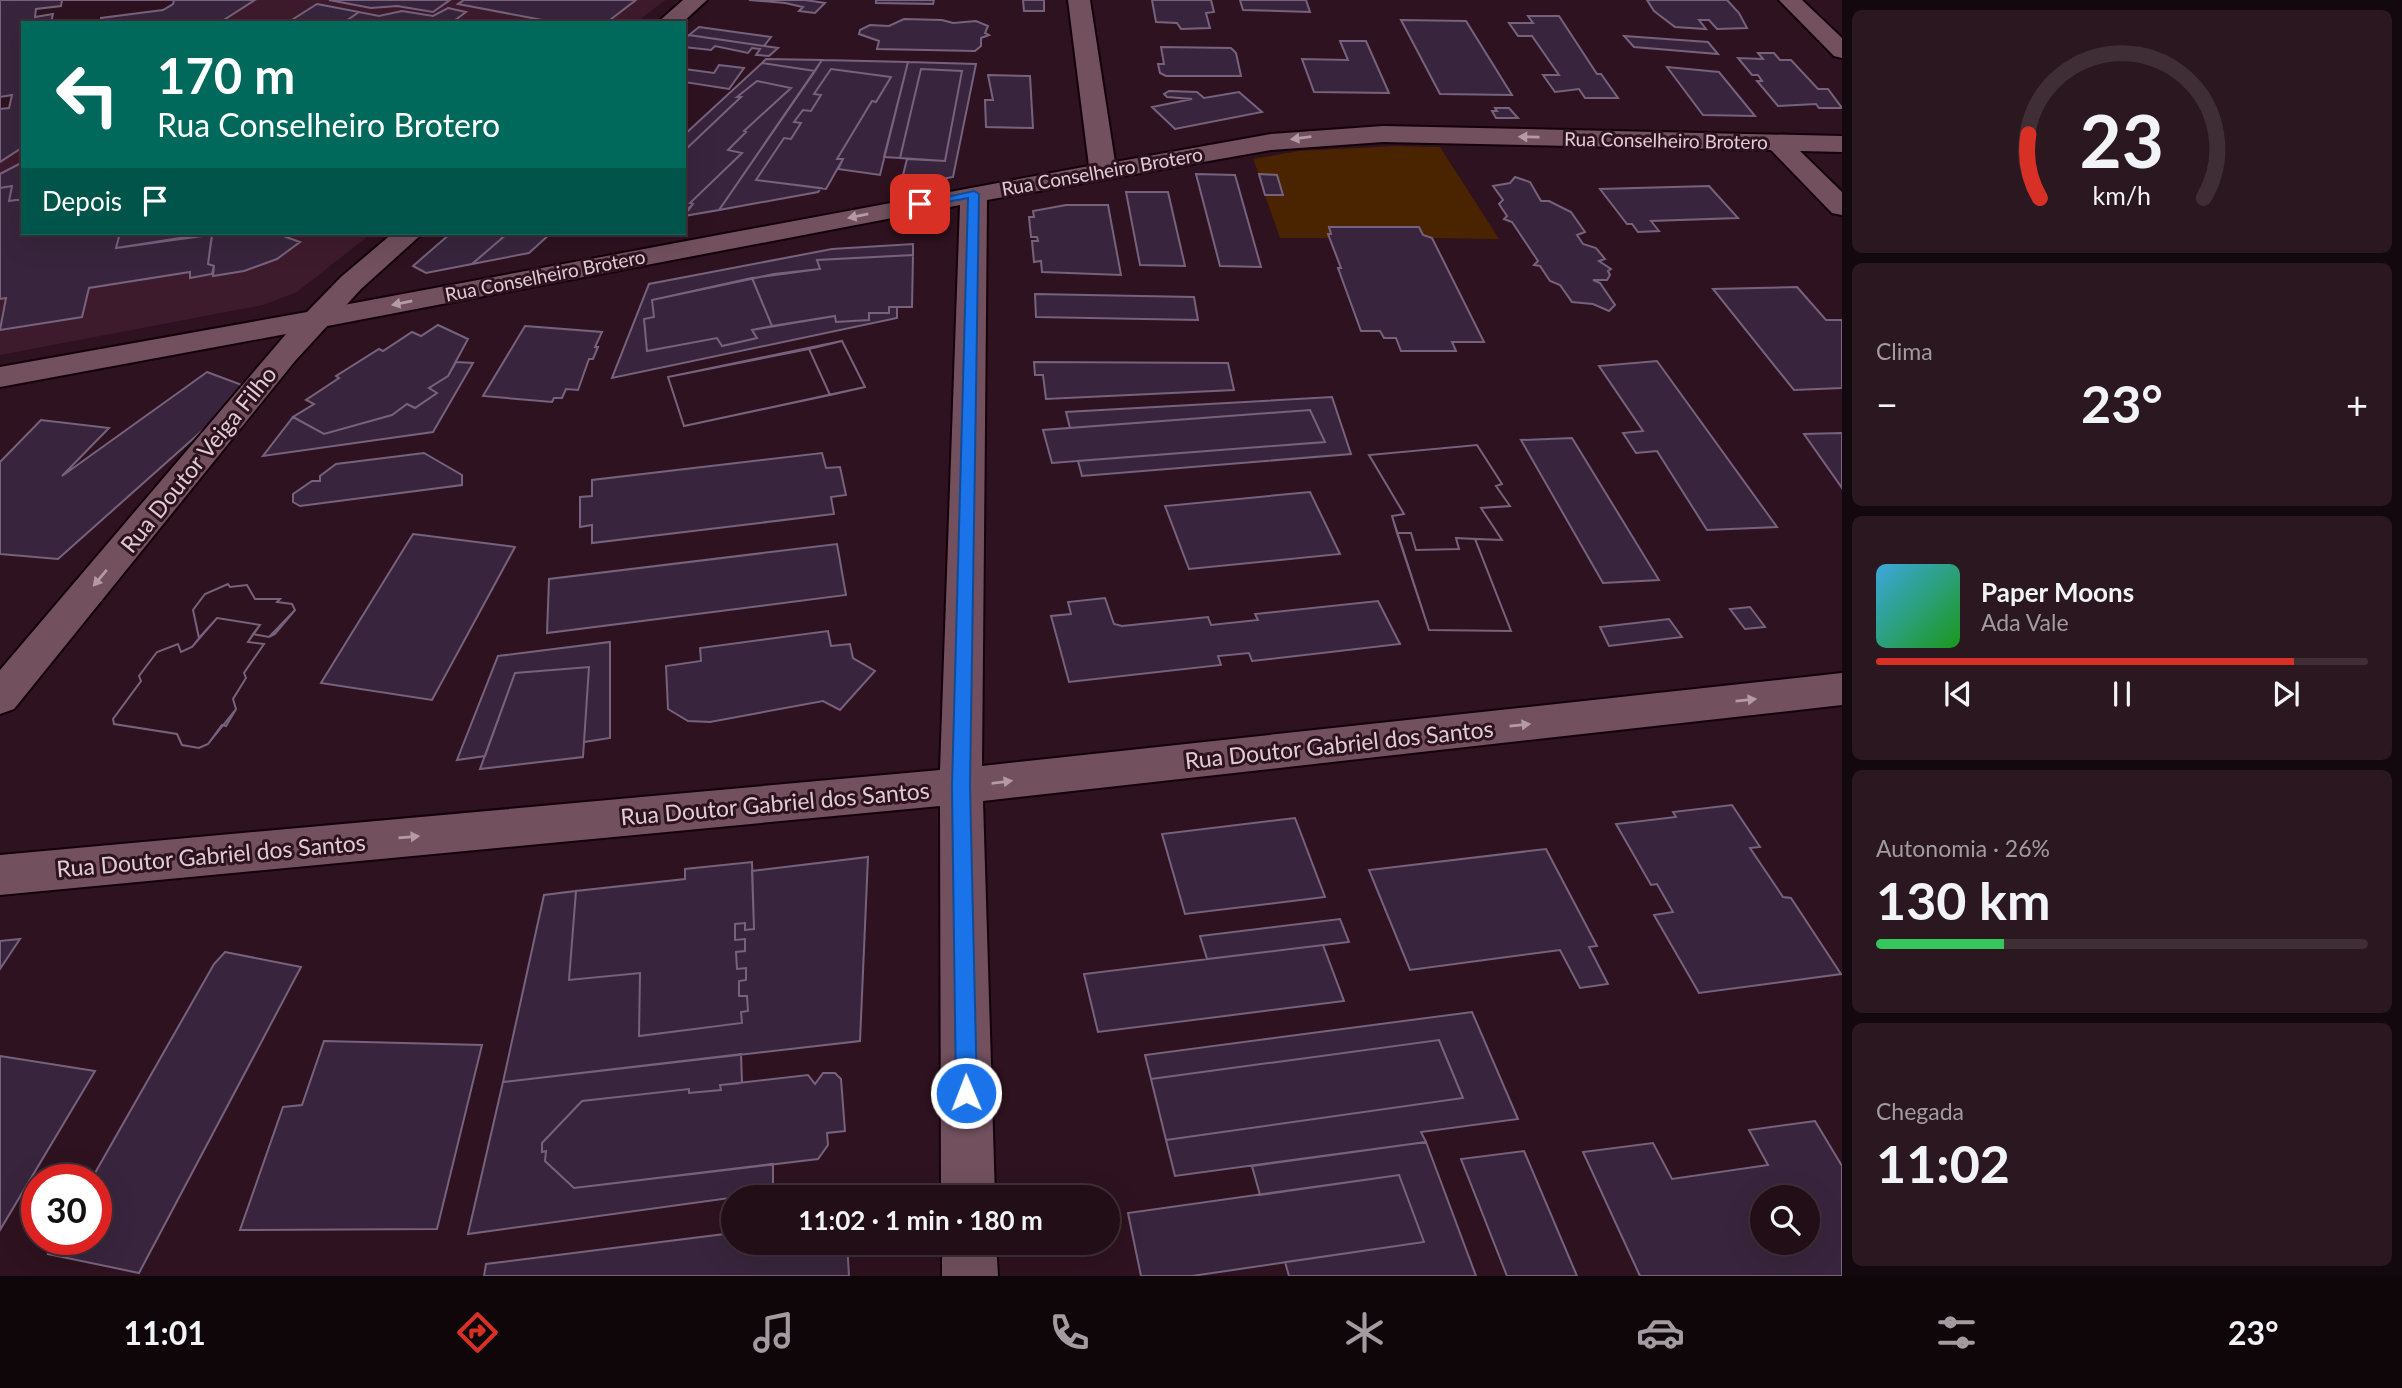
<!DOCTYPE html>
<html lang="pt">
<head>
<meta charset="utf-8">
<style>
	:root { --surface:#220e17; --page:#2a1720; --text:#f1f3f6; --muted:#a29ca1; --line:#3f2e36; --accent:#d93025 }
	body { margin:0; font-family:Lato,sans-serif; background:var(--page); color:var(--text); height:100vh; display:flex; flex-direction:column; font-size:26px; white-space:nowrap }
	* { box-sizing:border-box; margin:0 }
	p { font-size:23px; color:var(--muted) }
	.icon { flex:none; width:38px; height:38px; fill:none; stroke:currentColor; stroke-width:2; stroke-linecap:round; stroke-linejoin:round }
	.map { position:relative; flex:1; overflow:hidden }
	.drawer { display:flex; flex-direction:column; gap:10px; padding:10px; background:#13080d; width:560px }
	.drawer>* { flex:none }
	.banner { position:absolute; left:21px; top:21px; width:665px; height:214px; border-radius:0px; box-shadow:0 7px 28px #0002,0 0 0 2px var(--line); background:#00695c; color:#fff; overflow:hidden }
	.fabs { position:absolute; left:1750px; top:1185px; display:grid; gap:14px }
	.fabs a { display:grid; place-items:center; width:70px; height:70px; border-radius:50%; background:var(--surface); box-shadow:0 7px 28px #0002,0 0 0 2px var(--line); font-size:35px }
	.speed { position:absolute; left:21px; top:1164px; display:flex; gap:14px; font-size:35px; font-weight:700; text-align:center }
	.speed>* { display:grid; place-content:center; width:91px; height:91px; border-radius:50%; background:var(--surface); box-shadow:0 7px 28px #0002,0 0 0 2px var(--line); line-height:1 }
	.speed .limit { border:10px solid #d22; background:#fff; color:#111 }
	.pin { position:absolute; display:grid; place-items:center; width:60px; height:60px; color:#fff; margin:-30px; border-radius:14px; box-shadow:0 4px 10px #0006 }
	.me { position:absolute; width:77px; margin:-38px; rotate:359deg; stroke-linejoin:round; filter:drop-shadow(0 0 5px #0008) }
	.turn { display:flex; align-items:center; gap:24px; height:147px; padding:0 21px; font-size:32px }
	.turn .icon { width:91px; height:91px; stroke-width:2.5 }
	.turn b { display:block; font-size:49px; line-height:60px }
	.then { display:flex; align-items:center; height:66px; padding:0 21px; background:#0003; gap:14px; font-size:26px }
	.big { font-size:52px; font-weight:700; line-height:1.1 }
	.drawer .widget { flex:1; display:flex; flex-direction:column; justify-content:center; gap:10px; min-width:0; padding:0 24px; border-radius:10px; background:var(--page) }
	.drawer .dial { align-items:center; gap:0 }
	.dial svg { height:182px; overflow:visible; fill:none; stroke:var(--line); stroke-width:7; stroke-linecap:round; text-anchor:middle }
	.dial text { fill:var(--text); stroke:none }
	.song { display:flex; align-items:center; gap:21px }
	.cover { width:84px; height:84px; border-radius:10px; background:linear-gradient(135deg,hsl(200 70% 55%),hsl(120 70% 35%)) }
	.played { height:7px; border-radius:4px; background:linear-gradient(90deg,var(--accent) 85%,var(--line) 85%) }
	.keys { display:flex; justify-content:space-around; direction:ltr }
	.heat { display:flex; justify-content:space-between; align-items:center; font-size:38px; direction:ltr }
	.charge { height:10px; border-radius:5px; background:linear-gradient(90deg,#34c759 26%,var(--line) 0) }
	.trip { position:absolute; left:721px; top:1185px; width:399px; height:70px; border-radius:35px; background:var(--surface); box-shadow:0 7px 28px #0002,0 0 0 2px var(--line); font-weight:700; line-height:70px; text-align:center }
	.menu { display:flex; height:112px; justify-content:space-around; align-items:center; background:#0e0609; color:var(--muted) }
	.menu .icon { width:49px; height:49px }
	.menu .active { color:var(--accent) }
	.menu b { font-size:32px; color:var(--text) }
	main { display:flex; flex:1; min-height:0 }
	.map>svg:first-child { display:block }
</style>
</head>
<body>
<main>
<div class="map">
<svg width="1842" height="1276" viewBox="0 0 1842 1276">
	<rect width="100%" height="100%" fill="#2e121f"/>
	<path fill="#3e1b2c" d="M255,0h410l-29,23h-417z
		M23,147v86h349l-75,59 -34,13 -263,50v-193z"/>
	<path fill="#4a2400" d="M1396,146l44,1 59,92 -67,-1 -9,-3 -4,-8h-89v11h-50l-15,-43h18l-6,-20 -18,-1 -6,-15 46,-8z"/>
	<path fill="#38253d" stroke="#77627d" stroke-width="2" fill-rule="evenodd" d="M0,0h255l-36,23h-196v124l-23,15z
		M62,0h112l-1,4 -10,6 -62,8 -1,5h-49l2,-9 -18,3 1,-8 25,-3z
		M329,0h121l-17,12 -36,-6 -26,2z
		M464,0h172l-30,23h-48l-100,-19z
		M749,0h56l20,3 -10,10 -16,-2 4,-4 -18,-4z
		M876,0h58l-1,4 -57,-1z
		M1023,0h21v11h-20z
		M1152,0h59l3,12 -8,1 4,15 -29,1 -4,-6 -21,-1z
		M1240,0h66l4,12 -67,-2z
		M1647,0h80l12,13 8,15 -30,1 -8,-9h-10l7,9 -31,-2 -21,-16z
		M317,4l42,8 -16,11h-56z
		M448,8l18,4 -15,11h-108l16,-11 20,4 23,-5 31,5z
		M1528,16h31l38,58h4l17,24h-33l-6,-9 -24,3 -12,-17h16l-27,-39h-14l-9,-13h24z
		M904,19l38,1 11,3 23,-2 12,5 -3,7 4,2 -8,3v8l-6,5 -98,-2 2,-8 -20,-7 1,-4 10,-5 19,1z
		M1401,20l65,1 46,74 -72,-1z
		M699,27l72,10 -7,9 -75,-11z
		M689,35l75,11 14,2 -9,8 -13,-1 4,-6 -8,-1 -4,5 -33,-7 -4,4 -27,-3v-8z
		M1624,36l84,6 10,12 -84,-7z
		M1340,41h26l23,52 -75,-1 -12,-33 46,1z
		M1161,47l70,1 5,5 5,23h-75l-6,-3 -2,-9h6z
		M1758,53h16l6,7h11l27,29h10l14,19h-23l-3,-4 -38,2 -21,-25h5l-4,-6h-6l-14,-17 25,1z
		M766,59l56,1 -7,11 -53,-8z
		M822,60l86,2 -28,113 -42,-6 5,-10h-6l35,-58 4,1 15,-25 -60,-8 -17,25 7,1 -10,16 -8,-1 -9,12 7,1 -10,16 -7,-1 -28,42 65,8 -3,4 -99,18z
		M908,62l68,2 -23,113 -53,10 7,-28 38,2 17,-90 -41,-2 -21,89 -16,-1z
		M762,63l53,8 -96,139 -35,6 9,-12 -3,-1 52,-50 -14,-3 18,-18 -2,-1 47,-43 -34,-7 -20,16h4l-57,54v-16z
		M719,65l25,3 -15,21 -45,-7v-13l30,4z
		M1667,67l52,5 36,44 -52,-1z
		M831,69l60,8 -15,25 -4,-1 -35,58h6l-17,30 -70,-9 28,-42 7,1 10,-16 -7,-1 9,-12 8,1 10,-16 -7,-1z
		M921,69l41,2 -17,90 -45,-3z
		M988,75l42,1 3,52 -47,-1 -1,-27h8z
		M757,81l34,7 -47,43 2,1 -18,18 14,3 -52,50 3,1 -9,9v-62l57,-54h-4z
		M1169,91l28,1 7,6 35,-6 23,20 -87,17 -23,-22 40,-8 -25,-2 -3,-3z
		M12,95l-3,13 -9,1v-12z
		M1495,108h14l9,10h-22l-4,-7h5z
		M23,162v37l-14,2 3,-15 -12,2v-14z
		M1196,174l39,1 26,92 -41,-1z
		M1259,174l18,1 6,20h-18z
		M1515,177l15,5 11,19h8l22,11 14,20 -8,3 6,9 13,4 9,11 -6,2 12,8 -3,2 2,4 -3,5h-14l7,3 15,22 -6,6 -16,-7 -21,-2 -12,-17 -10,-4 -10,-15 -6,-1 4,-4 -26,-39 -8,-3 3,-3 -8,-12 4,-4 -10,-14 17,-3z
		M12,186l-3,15 14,-2v34h97l-4,15 96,-15 -4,31 6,2 -2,8 -22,4v-6l-101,16 -7,29 -82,13 6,-32 -6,1v-111z
		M1709,186l29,32 -87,3 8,10 -21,1 -6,-8h-5l-27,-35z
		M1126,192h42l17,74 -45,-1z
		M1066,205h42l13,70 -79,-3 -1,-11 -7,1 -2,-21h6l-1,-4h-6l-2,-20h5l-1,-6z
		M1329,227h90l4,8 9,3 52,104h-32l4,9h-55l-5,-13h-12l-4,-7h-19l-23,-63h3l-13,-34h3z
		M120,233h104l-108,15z
		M224,233h68l-6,4 14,5 -23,17 -33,12 -31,5 1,-10 -6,-2 4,-28z
		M451,233h57l-36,31 -46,9 -13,-7z
		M508,233h43l-22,20 -57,11z
		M913,244v11l-96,5 3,9 -46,5 -122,26 2,17 -10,2 3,32 70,-13 5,8 35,-8 -5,-8 83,-14 1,6 33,-2v-7h20v-6h8v11l-285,60 37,-94 183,-35z
		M913,255l-1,52h-23v6h-20v7l-33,2 -1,-6 -63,10 -20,-48 68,-9 -3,-9z
		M752,278l20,48 -20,4 5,8 -35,8 -5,-8 -70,13 -3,-32 10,-2 -2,-17z
		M1797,287l29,33h16v68l-48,2 -81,-101z
		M1035,294l159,3 4,23 -162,-3z
		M438,325l30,14 -20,37 -19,12 8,5 -22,15 -8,-4 -15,11 -68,19 -31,-17 21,-13 -8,-4 33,-22 -3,-2 43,-27 4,2 29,-19 9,4z
		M525,326l77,6 -7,15h3l-5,12h-4l-11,31 -12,-1 -4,9h-8l-2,4 -69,-6z
		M842,341l23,46 -35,8 -21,-46z
		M842,341l23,46 -181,39 -16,-49z
		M809,349l21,46 -146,31 -16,-49z
		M1657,361l120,166 -70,3 -50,-79 -21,2 -13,-20 20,-2 -44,-65z
		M456,362l17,1 -40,69 -170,24 30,-39 31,17 68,-19 15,-11 8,4 22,-15 -8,-5 19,-12z
		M1034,362l194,1 6,27 -188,9 -3,-24h-8z
		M207,372l43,16 -192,171 -58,-5v-92l41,-42 68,8 -47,48z
		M1332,397l19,57 -269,22 -4,-15 247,-19 -15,-32 -240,18 -4,-16z
		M1310,410l15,32 -273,21 -9,-33z
		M1842,433v55l-38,-54z
		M1572,438l87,142 -56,3 -82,-143z
		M1477,445l25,39 -6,2 14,20 -29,2 21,32 -46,-2 3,11 -43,1 -5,-17h-14l-5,-17 12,-2 -35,-59z
		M1477,445l25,39 -6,2 14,20 -29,2 21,32 -27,-1 36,92 -82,-1 -37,-114 12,-2 -35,-59z
		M424,453l38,22v10l-162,21 -7,-4v-8l19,-13h8v-5l16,-12z
		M822,453l4,15 14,-1 6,28 -15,2 3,17 -242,29v-18l-12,2v-30l12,-1v-16z
		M1310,492l30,62 -151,15 -24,-63z
		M1397,533h14l5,17 43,-1 -3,-11 19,1 36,92 -82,-1z
		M413,534l102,13 -83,153 -111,-17z
		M837,544l9,51 -299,38 2,-54z
		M228,584l2,3 17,-2 8,14h25l-3,3 15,2 3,6 -26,27 -16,-3 7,-9 -43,-7 -18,20 -6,-28 12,-16z
		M228,584l2,3 17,-2 8,14h25l-3,3 15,2 3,6 -20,24 -6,3 -16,-3 -5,8 16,2 -20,29 2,5 -13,21 3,10 -10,17 -4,-1 -14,19 -9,4 -17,-3 -5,-11 -63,-10 -1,-5 28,-38 -2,-5 18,-24 21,-8 3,8 11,-5 7,-9 -6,-28 12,-16z
		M1105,598l9,26 8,2 86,-9 3,8 47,-5 -3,-6 123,-13 22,43 -148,17 -3,-8 -31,3 3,9 -152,17 -18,-66 20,-2 -3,-12z
		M1750,607l15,20 -20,2 -15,-20z
		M217,618l43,7 -12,17 16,2 -20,29 2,5 -13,21 3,10 -28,35 -9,4 -17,-3 -5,-11 -63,-10 -1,-5 28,-38 -2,-5 18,-24 21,-8 3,8 11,-5z
		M1669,619l13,18 -73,9 -9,-19z
		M828,631l3,15 19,-2 3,14 22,13 -35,39 -17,-9 -113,21 -22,-1 -20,-12 -2,-43 35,-5 -1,-13z
		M610,642v96l-26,4 5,-75 -74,6 -30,83 -28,4 41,-104z
		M589,667l-6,90 -103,12 35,-96z
		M1732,805l28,42 -10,1 33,49 8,1 50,76 -142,19 -45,-78 19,-3 -16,-28 -6,1 -35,-61 60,-7 -3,-5z
		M1295,818l30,79 -140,17 -23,-80z
		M1546,849l51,97 -8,1 19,37 -28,4 -20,-38 -150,20 -41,-100z
		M868,857l-8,184 -357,41 41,-187 32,-4 -7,89 71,-7 -1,63 103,-13 -1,-11 7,-1 -1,-15h-8v-15l7,-1v-12l-9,1 -1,-17 9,-1v-12l-10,1v-16l10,-1v7l9,-1 -2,-58z
		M752,862l2,67 -9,1v-7l-10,1v16l10,-1v12l-9,1 1,17 9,-1v12l-7,1v15h8l1,15 -7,1 1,11 -103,13 1,-63 -71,7 7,-89 109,-12v-10z
		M1340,919l9,23 -142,17 -7,-23z
		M20,939l-20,30v-28z
		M1323,945l21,56 -246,31 -14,-58z
		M225,952l76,15 -162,306 -91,-19 9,-15h39v-59h-5l123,-216z
		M1472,1012l46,107 -97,13 5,10 -251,34 -9,-36 297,-42 -24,-58 -288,39 -6,-24z
		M1439,1040l24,58 -297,42 -15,-61z
		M324,1041l158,4 -45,184 -197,1 43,-123 19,-2z
		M741,1054l1,29 -22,2 1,5 -32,3v-4l-107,12 -40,42v9l4,-1 -1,10 29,27 199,-24v28l-305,42 35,-152z
		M0,1056l95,15 -95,159z
		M823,1073h12l6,6 4,52 -18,2 1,12 -10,14 -244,29 -29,-27 1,-10 -4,1v-9l40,-42 107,-12v4l32,-3 -1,-5 88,-10 7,9z
		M1815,1121l27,45v110h-202l-57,-124 70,-9 19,36 96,-14 -19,-35zM1762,1197h46v45h-46z
		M1426,1142l50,134h-187l-4,-14 139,-20 -25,-67 -139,20 -8,-29z
		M1524,1151l53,125h-70l-46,-117z
		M1399,1175l25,67 -232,34h-51l-13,-63z
		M733,1233v9h114l2,34h-365l2,-12z"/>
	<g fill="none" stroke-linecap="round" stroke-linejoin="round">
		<g stroke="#140109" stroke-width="4">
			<path id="street" d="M1068,0h22l25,162 156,-28 112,-8 459,10v16l-42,-1 42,41v23l-10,-2 -61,-63 -388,-8 -112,8 -284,50 -5,566 860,-93v32l-859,96 12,396h-54l-1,-391 -940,89v-40l940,-85 20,-565 -643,123 -11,-3 -4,-6 4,-6 11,-3 772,-144z
				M1779,0h23l40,38v20l-8,-2z
				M942,1242h54l2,34h-56z"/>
		</g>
		<g stroke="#140109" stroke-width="4">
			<path id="secondary" d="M683,0h24l-25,23h-25z
				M393,233h30l-62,56 -66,72 -281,348 -14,5v-44l286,-336 -286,53v-20l307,-55 34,-35z"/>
		</g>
		<use href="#street" fill="#72505e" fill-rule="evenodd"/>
		<use href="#secondary" fill="#72505e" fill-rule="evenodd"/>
	</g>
	<defs><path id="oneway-solid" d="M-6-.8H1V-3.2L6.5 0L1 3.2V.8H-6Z" transform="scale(1.75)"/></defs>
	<g fill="#b49aa4">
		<use href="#oneway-solid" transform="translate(1529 137) rotate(-179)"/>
		<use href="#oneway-solid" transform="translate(1301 138) rotate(173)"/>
		<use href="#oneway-solid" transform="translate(858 216) rotate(169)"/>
		<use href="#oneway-solid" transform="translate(402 303) rotate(169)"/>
		<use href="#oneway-solid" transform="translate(100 578) rotate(130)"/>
		<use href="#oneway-solid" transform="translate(1746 700) rotate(-6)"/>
		<use href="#oneway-solid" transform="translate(1520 725) rotate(-6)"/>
		<use href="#oneway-solid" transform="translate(1002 782) rotate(-7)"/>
		<use href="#oneway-solid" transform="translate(409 837) rotate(-5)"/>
	</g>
	<path fill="#1a73e8" stroke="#114b97" stroke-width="2" d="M974,191l5,3 -9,592 7,307 -3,8 -8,3 -7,-3 -3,-8 -4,-307 16,-588 -48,9 -5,-3z"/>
	<g text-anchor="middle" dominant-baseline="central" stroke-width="6" stroke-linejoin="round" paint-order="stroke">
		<g font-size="19" fill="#e0ccd3" stroke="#2e121f">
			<text transform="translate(1666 140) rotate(1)">Rua Conselheiro Brotero</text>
			<text transform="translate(1102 171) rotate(-10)">Rua Conselheiro Brotero</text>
			<text transform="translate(545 275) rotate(-11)">Rua Conselheiro Brotero</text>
		</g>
		<g font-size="23" fill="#e0ccd3" stroke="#2e121f">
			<text transform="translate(198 459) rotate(-51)">Rua Doutor Veiga Filho</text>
			<text transform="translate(1339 744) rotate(-6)">Rua Doutor Gabriel dos Santos</text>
			<text transform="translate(775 803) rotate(-5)">Rua Doutor Gabriel dos Santos</text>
			<text transform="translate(211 855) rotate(-5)">Rua Doutor Gabriel dos Santos</text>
		</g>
	</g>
</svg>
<div class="fabs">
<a><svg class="icon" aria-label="search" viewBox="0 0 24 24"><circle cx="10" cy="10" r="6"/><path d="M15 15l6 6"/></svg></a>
</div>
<div class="speed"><div class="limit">30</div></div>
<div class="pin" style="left:920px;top:204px;background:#d93025"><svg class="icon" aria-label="arrive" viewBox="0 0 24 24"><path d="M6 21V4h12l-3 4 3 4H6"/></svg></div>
<svg class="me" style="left:966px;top:1093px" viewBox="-20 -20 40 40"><circle r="17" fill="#1a73e8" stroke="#fff" stroke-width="3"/><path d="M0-11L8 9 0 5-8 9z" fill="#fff"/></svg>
<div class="trip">11:02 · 1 min · 180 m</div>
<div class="banner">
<div class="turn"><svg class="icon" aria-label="left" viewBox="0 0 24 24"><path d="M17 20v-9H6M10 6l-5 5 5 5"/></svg><div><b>170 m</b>Rua Conselheiro Brotero</div></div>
<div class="then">Depois<svg class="icon" aria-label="arrive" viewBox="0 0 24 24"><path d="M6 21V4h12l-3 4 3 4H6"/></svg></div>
</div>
</div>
<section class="drawer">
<div class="widget dial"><svg viewBox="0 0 100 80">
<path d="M14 69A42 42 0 1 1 86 69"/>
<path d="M14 69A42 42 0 0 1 9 41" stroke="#d93025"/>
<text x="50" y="56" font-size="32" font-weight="700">23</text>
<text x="50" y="72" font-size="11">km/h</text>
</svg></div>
<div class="widget"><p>Clima</p>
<div class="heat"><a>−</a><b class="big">23°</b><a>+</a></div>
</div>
<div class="widget">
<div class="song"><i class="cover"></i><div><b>Paper Moons</b><p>Ada Vale</p></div></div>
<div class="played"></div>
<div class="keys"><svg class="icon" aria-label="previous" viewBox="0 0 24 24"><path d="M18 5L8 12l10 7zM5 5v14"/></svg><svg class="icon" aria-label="pause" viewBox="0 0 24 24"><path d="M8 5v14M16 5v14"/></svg><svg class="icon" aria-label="next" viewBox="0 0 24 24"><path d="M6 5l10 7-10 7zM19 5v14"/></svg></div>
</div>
<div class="widget"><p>Autonomia · 26%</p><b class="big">130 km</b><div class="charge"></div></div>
<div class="widget"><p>Chegada</p><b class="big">11:02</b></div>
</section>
</main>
<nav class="menu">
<b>11:01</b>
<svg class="icon active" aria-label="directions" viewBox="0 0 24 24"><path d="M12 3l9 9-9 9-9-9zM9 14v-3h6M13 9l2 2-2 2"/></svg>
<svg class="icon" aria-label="music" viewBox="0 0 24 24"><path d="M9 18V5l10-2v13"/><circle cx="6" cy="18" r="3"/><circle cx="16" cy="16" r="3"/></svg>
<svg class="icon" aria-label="phone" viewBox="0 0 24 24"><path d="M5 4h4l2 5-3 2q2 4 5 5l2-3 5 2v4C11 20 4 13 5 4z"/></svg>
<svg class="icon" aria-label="climate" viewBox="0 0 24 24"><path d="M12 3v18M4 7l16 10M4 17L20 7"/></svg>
<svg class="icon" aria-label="car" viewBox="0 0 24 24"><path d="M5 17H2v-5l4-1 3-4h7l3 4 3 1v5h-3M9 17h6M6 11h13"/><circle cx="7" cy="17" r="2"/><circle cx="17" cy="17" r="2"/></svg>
<svg class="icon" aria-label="filters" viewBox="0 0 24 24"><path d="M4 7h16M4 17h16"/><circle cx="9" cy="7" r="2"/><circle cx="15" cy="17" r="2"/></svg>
<b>23°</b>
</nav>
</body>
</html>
